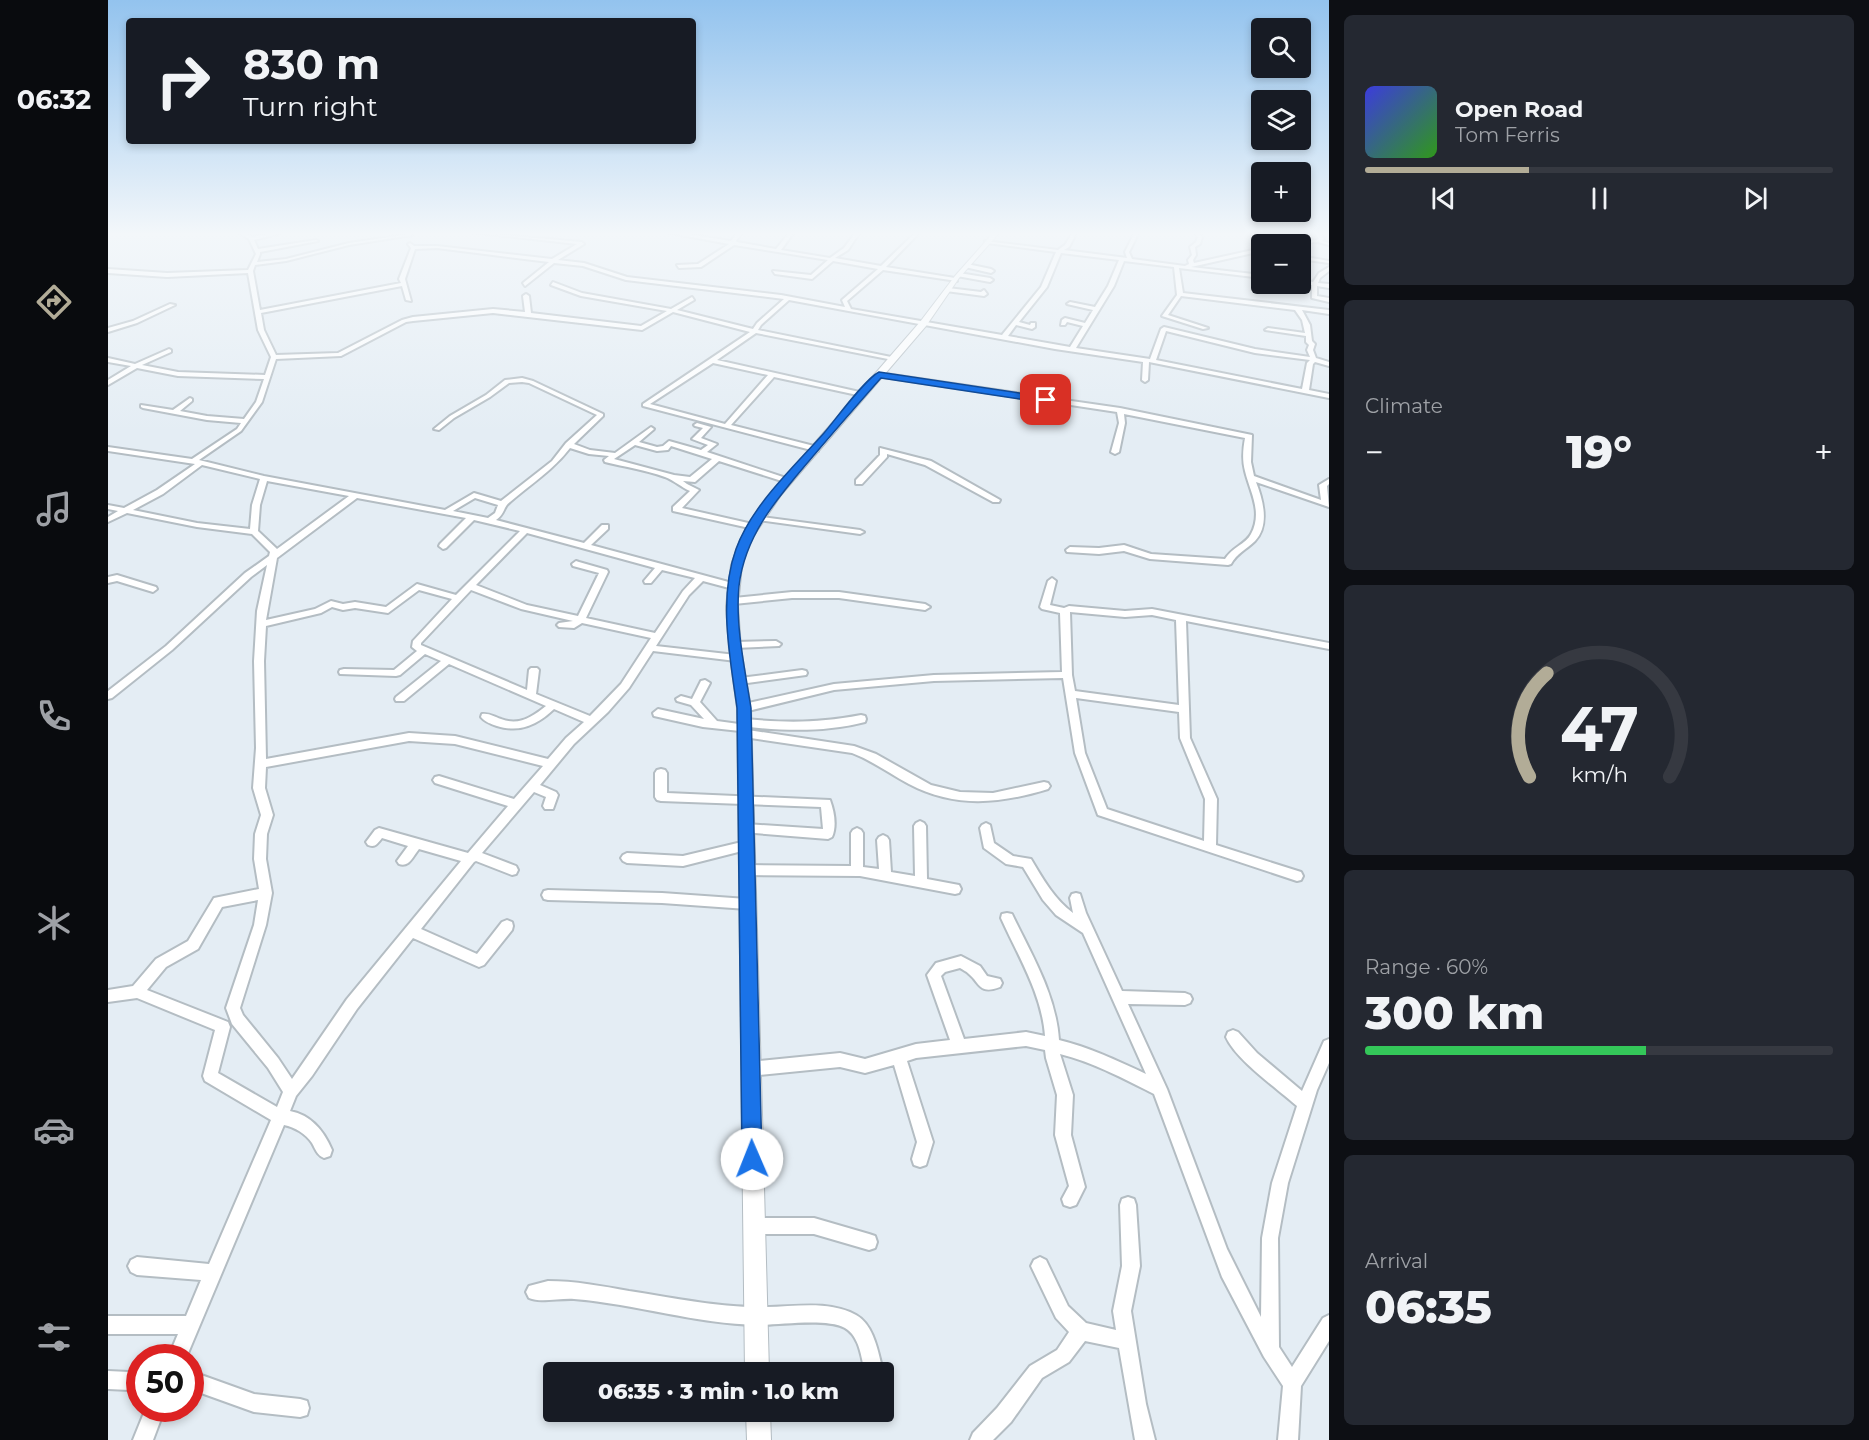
<!DOCTYPE html>
<html lang="en">
<head>
<meta charset="utf-8">
<style>
	:root { --surface:#171b24; --page:#242831; --text:#f1f3f6; --muted:#9ea1a6; --line:#363941; --accent:#b2ac97 }
	body { margin:0; font-family:Montserrat,sans-serif; background:var(--page); color:var(--text); height:100vh; display:flex; flex-direction:column; font-size:22px; white-space:nowrap }
	* { box-sizing:border-box; margin:0 }
	p { font-size:20px; color:var(--muted) }
	.icon { flex:none; width:33px; height:33px; fill:none; stroke:currentColor; stroke-width:2; stroke-linecap:round; stroke-linejoin:round }
	.map { position:relative; flex:1; overflow:hidden }
	.drawer { display:flex; flex-direction:column; gap:15px; padding:15px; background:#0d0f14; width:540px }
	.drawer>* { flex:none }
	.hud { position:absolute; left:18px; top:18px; width:570px; height:126px; border-radius:6px; box-shadow:0 3px 9px #0003; background:#171b24; color:var(--text); overflow:hidden }
	.fabs { position:absolute; left:1143px; top:18px; display:grid; gap:12px }
	.fabs a { display:grid; place-items:center; width:60px; height:60px; border-radius:6px; background:var(--surface); box-shadow:0 3px 9px #0003; font-size:30px }
	.speed { position:absolute; left:18px; top:1344px; display:flex; gap:12px; font-size:30px; font-weight:700; text-align:center }
	.speed>* { display:grid; place-content:center; width:78px; height:78px; border-radius:50%; background:var(--surface); box-shadow:0 3px 9px #0003; line-height:1 }
	.speed .limit { border:9px solid #d22; background:#fff; color:#111 }
	.pin { position:absolute; display:grid; place-items:center; width:51px; height:51px; color:#fff; margin:-26px; border-radius:12px; box-shadow:0 3px 9px #0006 }
	.me { position:absolute; width:66px; margin:-33px; rotate:359deg; stroke-linejoin:round; filter:drop-shadow(0 0 4px #0008) }
	.turn { display:flex; align-items:center; gap:21px; height:126px; padding:0 18px; font-size:27px }
	.turn .icon { width:78px; height:78px; stroke-width:2.5 }
	.turn b { display:block; font-size:42px; line-height:51px }
	.big { font-size:45px; font-weight:800; line-height:1.1 }
	.drawer .widget { flex:1; display:flex; flex-direction:column; justify-content:center; gap:9px; min-width:0; padding:0 21px; border-radius:9px; background:var(--page) }
	.drawer .dial { align-items:center; gap:0 }
	.dial svg { height:156px; overflow:visible; fill:none; stroke:var(--line); stroke-width:7; stroke-linecap:round; text-anchor:middle }
	.dial text { fill:var(--text); stroke:none }
	.song { display:flex; align-items:center; gap:18px }
	.cover { width:72px; height:72px; border-radius:9px; background:linear-gradient(135deg,hsl(240 70% 55%),hsl(110 70% 35%)) }
	.played { height:6px; border-radius:3px; background:linear-gradient(90deg,var(--accent) 35%,var(--line) 35%) }
	.keys { display:flex; justify-content:space-around; direction:ltr }
	.heat { display:flex; justify-content:space-between; align-items:center; font-size:33px; direction:ltr }
	.charge { height:9px; border-radius:4px; background:linear-gradient(90deg,#34c759 60%,var(--line) 0) }
	.trip { position:absolute; left:435px; top:1362px; width:351px; height:60px; border-radius:6px; background:var(--surface); box-shadow:0 3px 9px #0003; font-weight:800; line-height:60px; text-align:center }
	main { display:flex; flex:1; min-height:0 }
	.menu { display:flex; flex-direction:column; width:108px; justify-content:space-around; align-items:center; background:#090b0e; color:var(--muted) }
	.menu .icon { width:42px; height:42px }
	.menu .on { color:var(--accent) }
	.menu b { font-size:27px; color:var(--text) }
	.map>svg:first-child { display:block }
</style>
</head>
<body>
<main>
<nav class="menu">
<b>06:32</b>
<svg class="icon on" aria-label="directions" viewBox="0 0 24 24"><path d="M12 3l9 9-9 9-9-9zM9 14v-3h6M13 9l2 2-2 2"/></svg>
<svg class="icon" aria-label="music" viewBox="0 0 24 24"><path d="M9 18V5l10-2v13"/><circle cx="6" cy="18" r="3"/><circle cx="16" cy="16" r="3"/></svg>
<svg class="icon" aria-label="phone" viewBox="0 0 24 24"><path d="M5 4h4l2 5-3 2q2 4 5 5l2-3 5 2v4C11 20 4 13 5 4z"/></svg>
<svg class="icon" aria-label="climate" viewBox="0 0 24 24"><path d="M12 3v18M4 7l16 10M4 17L20 7"/></svg>
<svg class="icon" aria-label="car" viewBox="0 0 24 24"><path d="M5 17H2v-5l4-1 3-4h7l3 4 3 1v5h-3M9 17h6M6 11h13"/><circle cx="7" cy="17" r="2"/><circle cx="17" cy="17" r="2"/></svg>
<svg class="icon" aria-label="filters" viewBox="0 0 24 24"><path d="M4 7h16M4 17h16"/><circle cx="9" cy="7" r="2"/><circle cx="15" cy="17" r="2"/></svg>
</nav>
<div class="map">
<svg width="1221" height="1440" viewBox="0 0 1221 1440">
	<rect width="100%" height="100%" fill="#e4edf4"/>
	<g fill="none" stroke-linecap="round" stroke-linejoin="round">
		<g stroke="#b4bdc3" stroke-width="4">
			<path id="minor" d="M130,232h5l10,5 24,-5h8l-31,8 4,9 58,-9 2,1 -58,11v2l-3,8 29,-3 63,-16 61,-9 2,1 -63,10 -63,16 -31,4 -2,6 7,39 141,-27 -2,-4 12,-31 -3,-4 2,-1 4,3h23l115,13 25,-15 -108,-12 113,10 2,2 -26,16 26,3 43,14 154,18 64,12 -3,-7 36,-31 -45,-8 -21,18 -37,-5 -2,-3 38,4 17,-15 -94,-15 -33,22 -22,1 -2,-3 21,-1 31,-20 -64,-12h9l57,9 7,-9h4l-6,9 1,1 39,7 14,-17h4l-13,18 49,8 14,-10 12,-16h4l-12,18 -13,8 46,8 35,-34h4l-34,35 69,11 2,3 -74,-11 -36,31 4,8 151,26 39,-48 15,-35 -69,-9 -2,-2 73,9 7,-5 8,-13h4l-8,15 -5,3 63,8 -2,-6 10,-20h4l-10,20 3,7 53,7 4,-2 -1,-4 4,-5 -2,-8 6,-5 2,-5 -4,-5h4l4,5 -2,7 -5,3 1,8 -3,5 1,3 68,-15v3l-71,16 71,8v3l-83,-10 4,25 146,17v4l-27,-4 8,15 2,16 3,3 -2,6 3,8 13,4v4l-14,-4 -2,2 -4,26 20,4v4l-180,-36 -1,18 -3,2 -3,-2 1,-18 -88,-13 -266,-49 -28,25 -3,5 138,28 -3,2 -137,-27 -39,27 147,33 1,1 -3,2 -88,-19 -43,48 87,22v4h-3l-172,-45v-2l107,-72 -77,-20 -31,18 -149,-17 -80,8 -7,1 -65,34 -65,3 -14,43 -21,29 -42,29 65,16 181,34 29,-17 27,8 51,-40 14,-18 31,-28 -68,-32 -7,-1 -13,1 -19,14 -36,21 -15,12 -5,-1 16,-13 36,-21 19,-15 17,-2 11,3 70,33v2l-29,28 16,6 25,3 36,-26 3,2 -1,1 -14,12 18,5 6,-1 6,-5 32,9 7,-5 -16,-6 11,-11 -8,-2 -1,-1 3,-2 14,4 -10,11 16,6 -10,8 85,28 -7,2 -66,-21 -24,21 -12,-1 4,3 12,6 -17,18 75,17 1,2 -4,2 -81,-18v-4l17,-16c-9,-4 -15,-10 -25,-14 -19,-7 -40,-10 -60,-15l-1,-2 5,-4 -20,-2 -19,-6c-18,23 -38,35 -60,54 -7,5 -5,12 -14,18l88,23 18,-18h6v4l-17,16 145,39v4l-3,1 -30,-8 -14,14 -33,51 80,9 5,3 -5,3 -83,-10 -24,37 -21,24 -34,32 -34,41 16,7 2,3 -5,14h-8l-2,-3 3,-9 -12,-5 -52,61 34,13 2,4 -2,4 -4,1 -36,-14 -2,1 -53,67 56,25 25,-32 5,-2 5,2 1,4 -1,4 -28,35 -5,2 -66,-29 -56,71 -45,67 -16,20 -6,15c21,4 34,20 42,39l-2,6 -6,2c-7,-3 -8,-8 -12,-15 -6,-9 -17,-16 -28,-18l-98,233h-18l10,-24h-70v-18h78l15,-36 -64,-5 -6,-3 -3,-6 3,-6 6,-3 72,7 62,-144 -66,-39 -2,-5 12,-46 -78,-32 -29,4v-12l25,-4 23,-27 32,-18 26,-43 45,-9 -5,-30 1,-25 6,-19 -8,-27 3,-40 -2,-87 3,-50 10,-46 -16,12 -79,73 -60,48 -4,1v-8l58,-45 79,-73 24,-17 1,-4 -18,-18 -55,-7 -70,-14 -19,9v-5l10,-6 -10,-2v-4l16,3 33,-18 38,-26 -87,-13v-4l84,12 45,-30 4,-6 -34,-3 -64,-12 -2,-1v-2l32,5 17,-12 2,1v2l-12,10 27,5 37,3 12,-17 8,-23 -86,-3 -41,-8 -29,17v-5l23,-14 -23,-4v-4l27,6 34,-15 2,1v2l-29,13 36,7 87,3 6,-18 -13,-27 -10,-57 -81,4 -59,-4v-4l59,4 81,-3 8,-16 -7,-15zM329,248l112,14 -26,21 2,3 29,-23 29,3 43,14 158,19 -27,24 -4,6 -76,-19 17,-10 -2,-3 -21,12 -89,-16 -29,-11 -2,3 30,11 86,15 -26,15 -110,-13 -2,-17 -3,-2 -3,2 2,16 -32,-3 -80,8 -11,3 -64,33 -62,2 -12,-25 -3,-17 141,-27 4,14 5,1 -6,-22 10,-30zM953,253l58,7 -11,26 -13,21 -25,-5 -3,2 26,6 -8,13 -20,-5 -3,2 -1,5h4l2,-3 16,4 -13,21 -62,-11 8,-11 16,4 3,-2v-4h-4l-1,2 -11,-3 28,-35zM1016,261l50,6 3,28 -15,21 41,13 5,-1 -40,-13 13,-19 114,14 7,10 3,13 -37,-5 -3,2 41,6v6l3,3 -2,5 3,7 -55,-8 -91,-22 -3,2 -11,30 -74,-11 38,-62zM1058,331l89,22 55,7 -3,3 -5,26 -146,-29zM605,363l55,12 -43,49 -75,-20zM527,445l22,6 11,-1 3,-4 41,13 -22,18 -16,-2 -60,-16zM94,465l58,14 -8,26 -2,24 -53,-6 -64,-13 30,-16zM159,481l82,15 -72,53 -19,-18 2,-26zM249,498l109,20 -26,26 -1,2 4,3 3,-1 28,-28 46,11 -64,64 -39,-11 -31,23 -31,-5 -12,2 -12,-3 -16,8 -49,11 11,-62zM367,498l23,7 -3,8 -7,5 -35,-7zM419,533l128,35 -11,13 1,2h6l11,-13 33,8 -12,13 -28,42 -69,-15 22,-46 -1,-2 -28,-8 -3,-1 -4,3 1,2 26,7 -21,43 -51,-11 -51,-20zM311,590l33,9 -39,42 -1,6 5,4 -23,19 -50,-1 -4,1 -1,2 1,2 56,2 4,-1 25,-21 16,7 -45,36 -1,2 1,2h8l45,-37 97,42c-14,11 -27,20 -45,13 -7,-2 -11,-6 -19,-5l-1,3c4,5 10,7 16,9 23,7 40,-1 57,-17l30,13 -18,16 -18,21 -93,-23 -46,-3 -143,26 -2,-98 2,-35 55,-13 11,-6 11,3 12,-2 33,5zM363,590l50,19 52,12 -14,2 -2,2 2,2 15,1 8,-5 69,15 -30,46 -31,32 -54,-22 3,-24 -2,-2h-6l-2,2 -2,20 -106,-45v-2zM301,741l46,3 88,22 -29,33 -75,-23 -4,1 -2,3 2,3 73,23 -40,47 -89,-25 -4,2 -9,12 2,3c7,3 9,-1 14,-7l26,8 -11,15 2,3c10,4 14,-8 20,-15l42,12 -114,138 -55,80 -14,-21 -35,-43 -3,-7 26,-83 6,-32 -6,-34 1,-25 6,-19 -8,-27 1,-21zM150,900l-4,25 -28,83 6,16 36,44 15,24 -6,15 -59,-34 12,-46 -2,-5 -81,-32 19,-23 32,-18 24,-42z
				M1207,232h4l5,7 -2,2 7,2v2l-11,-3 -41,2 40,-4 2,-1z
				M1192,256l29,5v2l-29,-4z
				M859,264l24,5 3,2 -3,2 -26,-6z
				M1221,267v4l-9,7 -2,5 11,1v4l-12,-2v10l12,2v4l-17,-4v-13l-12,-1v-4l13,2 6,-9z
				M851,273l31,5 3,2 -3,2 -33,-6z
				M840,288l33,4 3,-2 3,4 -3,2 -38,-5z
				M62,304l5,1 -38,18 -29,9v-4l25,-7z
				M771,373l241,35 132,27 -1,27 3,14 67,24 -2,-15 10,-6v5l-2,2 2,21 -73,-25c7,18 14,43 -1,59 -9,9 -18,12 -24,23l-3,1 -78,-6 -26,-8 -25,3 -32,-2 -1,-2 4,-3 29,1 25,-3 27,9 74,5c7,-12 21,-15 26,-25 12,-22 -1,-42 -6,-63 -3,-11 -2,-22 0,-33l-121,-24 1,9 -6,29 -4,2 -4,-2 8,-29 -2,-11 -240,-36 -1,-1z
				M772,448l51,13 69,39 -1,2h-6l-68,-37 -38,-11v3l-25,27h-6v-4l24,-25z
				M647,516l105,14 4,2 -4,2 -102,-14 -4,-2z
				M9,575l39,12 1,2 -4,3 -36,-11 -9,2v-6z
				M944,578l4,3 -6,24 14,3 5,-2 56,5 27,-2 177,34v6l-143,-28 4,117 27,61 -1,46 85,27 2,4 -2,4 -4,1 -199,-66 -23,-62 -12,-75 -129,3 -100,9 -90,22 -5,-4 5,-4 90,-20 100,-9 128,-3 -2,-59 -18,-4 -2,-2 8,-26zM962,612l55,5 27,-2 24,5 3,85 -104,-14 -3,-16zM968,698l103,14 1,26 25,61 -1,42 -97,-32 -22,-56z
				M684,592h47l86,12 5,3 -5,3 -86,-12h-47l-58,6 -5,-3 5,-3z
				M668,641l5,3 -2,2 -44,2 -5,-3 5,-3z
				M694,670l4,1 1,2 -1,2 -66,9 -5,-3 5,-3z
				M597,680l5,3 -10,19 17,19 22,3 1,-4 4,-1c44,4 74,4 117,-4l4,1 1,3 -1,3c-39,10 -77,9 -116,5l-1,3 106,16 22,8 55,31 29,7 33,1 51,-11 4,1 2,3 -2,3c-48,15 -94,19 -139,-5 -19,-10 -36,-23 -57,-31l-108,-16 -4,-1v-5l-37,-4 -49,-11 -1,-3 5,-4 46,10 -13,-14 -14,-4 -1,-2 5,-3 11,3 9,-18z
				M553,769l4,1 2,3v20l163,7c4,11 7,26 2,37l-4,2 -86,-7 -2,-3 2,-3 4,-2 77,5 -2,-22 -160,-6 -4,-1 -2,-3v-24l2,-3z
				M812,821l4,2 2,3 1,53 32,6 2,4 -2,4 -4,1 -95,-18 -113,-1 -4,-1 -2,-4 2,-4 4,-1 104,1v-33l2,-3 4,-2 4,2 2,3v34l16,2 -2,-29 2,-3 4,-2 4,2 2,3 2,32 24,4 -1,-50 2,-3z
				M878,823l4,2 4,18 19,13 18,3c12,20 23,40 42,54l-3,-15 2,-4 4,-1 4,1 6,19 36,78 63,2 5,2 2,4 -2,4 -5,2 -57,-1 39,85 60,160 34,68 1,-79 10,-55 25,-77c-19,-17 -61,-46 -71,-69l2,-5 5,-2 5,2 19,21 45,38 22,-50 5,-2v24l-12,27 -29,93 -10,55 1,109 13,20 31,-49 6,-3v26l-28,45 -3,54h-20l5,-54 -19,-29 -42,-80 -68,-183c-30,-15 -61,-32 -94,-40l13,41 -2,40 14,52 -9,18 -6,2 -6,-2 -2,-6 7,-13 -14,-51 2,-40 -11,-37 -1,-8 -19,-4 -110,12 -9,3 26,81 -7,23 -6,2 -6,-2 -2,-6 5,-17 -23,-77 -29,8 -25,-6 -90,9 -5,-2 -2,-5 2,-5 5,-2 90,-9 25,6 51,-15 34,-4 -23,-65 9,-12 25,-7 19,10 7,10 13,3 2,4 -2,4c-21,8 -20,-4 -31,-13 -3,-3 -6,-4 -9,-6l-15,4 -4,4 23,63 62,-7 19,4c-3,-42 -27,-80 -44,-118l1,-4 5,-1 5,1c19,40 44,80 47,126 30,7 59,21 87,34l-63,-141 -27,-18 -13,-15 -20,-33 -17,-3 -22,-16 -4,-20 2,-3z
				M638,841l4,2 2,3 -2,3 -67,17 -56,-3 -4,-2 -2,-3 2,-3 4,-2 56,3z
				M440,890l114,3 85,6 4,1 2,4 -2,4 -4,1 -85,-6 -114,-3 -4,-1 -2,-4 2,-4z
				M1020,1197l6,2 2,6 4,61 -9,45 15,93 9,36h-20l-16,-92 -34,-7 -16,21 -27,16 -31,44 -18,18h-23l3,-7 24,-25 33,-42 27,-16 12,-18 -13,-14 -25,-52 3,-6 6,-3 6,3 22,46 18,17 30,7 -3,-19 9,-45 -2,-61 2,-6z
				M646,1218h60l55,16 6,2 2,6 -2,6 -6,2 -55,-16h-60l-6,-2 -2,-6 2,-6z
				M440,1281c27,0 54,5 81,10 45,7 91,17 137,16 29,0 62,-7 90,8 18,10 22,37 27,56v1h-18c-4,-15 -5,-35 -20,-44 -18,-10 -65,-3 -86,-3 -63,-1 -123,-21 -185,-26 -14,-1 -34,4 -45,-1l-3,-6 3,-6z
				M32,1369v18l-11,3 -21,-1v-18l21,1z
				M82,1371l64,23 46,5 7,2 2,7 -2,7 -7,2 -46,-5 -64,-23z
				M38,1408h19l-12,32h-20z"/>
		</g>
		<g stroke="#b4bdc3" stroke-width="2">
			<path id="major" d="M886,232h6l-41,46 -33,48 -145,169 -30,45 -9,25 -4,41 3,43 10,59 18,664h-24l-8,-664 -8,-59 -3,-43 5,-41 9,-25 33,-49 147,-169 35,-46z
				M638,1412h24l1,28h-24z"/>
		</g>
		<use href="#minor" fill="#fff" fill-rule="evenodd"/>
		<use href="#major" fill="#fff" fill-rule="evenodd"/>
	</g>
	<linearGradient id="sky" x2="0" y2="1"><stop stop-color="#93c3ee"/><stop offset="0.54" stop-color="#f3f7fa"/><stop offset="1" stop-color="#f3f7fa" stop-opacity="0"/></linearGradient>
	<rect width="1221" height="433" fill="url(#sky)"/>
	<path fill="#1a73e8" stroke="#114b97" stroke-width="1.5" d="M771,372l167,25 5,3 -5,3 -165,-25c-22,25 -44,50 -66,76 -33,39 -70,78 -76,132 -4,38 6,84 12,122l11,451 -3,7 -7,3 -7,-3 -3,-7 -5,-451c-7,-51 -19,-109 -1,-159 16,-44 57,-81 88,-116 12,-14 41,-54 55,-61z"/>
</svg>
<div class="fabs">
<a><svg class="icon" aria-label="search" viewBox="0 0 24 24"><circle cx="10" cy="10" r="6"/><path d="M15 15l6 6"/></svg></a>
<a><svg class="icon" aria-label="layers" viewBox="0 0 24 24"><path d="M12 4l9 5-9 5-9-5zM3 14l9 5 9-5"/></svg></a>
<a>+</a>
<a>−</a>
</div>
<div class="speed"><div class="limit">50</div></div>
<div class="pin" style="left:938px;top:400px;background:#d93025"><svg class="icon" aria-label="arrive" viewBox="0 0 24 24"><path d="M6 21V4h12l-3 4 3 4H6"/></svg></div>
<svg class="me" style="left:644px;top:1159px" viewBox="-20 -20 40 40"><circle r="19" fill="#fff"/><path d="M0-13L10 11 0 6-10 11z" fill="#1a73e8"/></svg>
<div class="trip">06:35 · 3 min · 1.0 km</div>
<div class="hud">
<div class="turn"><svg class="icon" aria-label="right" viewBox="0 0 24 24"><path d="M7 20v-9h11M14 6l5 5-5 5"/></svg><div><b>830 m</b>Turn right</div></div>
</div>
</div>
<section class="drawer">
<div class="widget">
<div class="song"><i class="cover"></i><div><b>Open Road</b><p>Tom Ferris</p></div></div>
<div class="played"></div>
<div class="keys"><svg class="icon" aria-label="previous" viewBox="0 0 24 24"><path d="M18 5L8 12l10 7zM5 5v14"/></svg><svg class="icon" aria-label="pause" viewBox="0 0 24 24"><path d="M8 5v14M16 5v14"/></svg><svg class="icon" aria-label="next" viewBox="0 0 24 24"><path d="M6 5l10 7-10 7zM19 5v14"/></svg></div>
</div>
<div class="widget"><p>Climate</p>
<div class="heat"><a>−</a><b class="big">19°</b><a>+</a></div>
</div>
<div class="widget dial"><svg viewBox="0 0 100 80">
<path d="M14 69A42 42 0 1 1 86 69"/>
<path d="M14 69A42 42 0 0 1 23 16" stroke="#b2ac97"/>
<text x="50" y="56" font-size="32" font-weight="700">47</text>
<text x="50" y="72" font-size="11">km/h</text>
</svg></div>
<div class="widget"><p>Range · 60%</p><b class="big">300 km</b><div class="charge"></div></div>
<div class="widget"><p>Arrival</p><b class="big">06:35</b></div>
</section>
</main>
</body>
</html>
